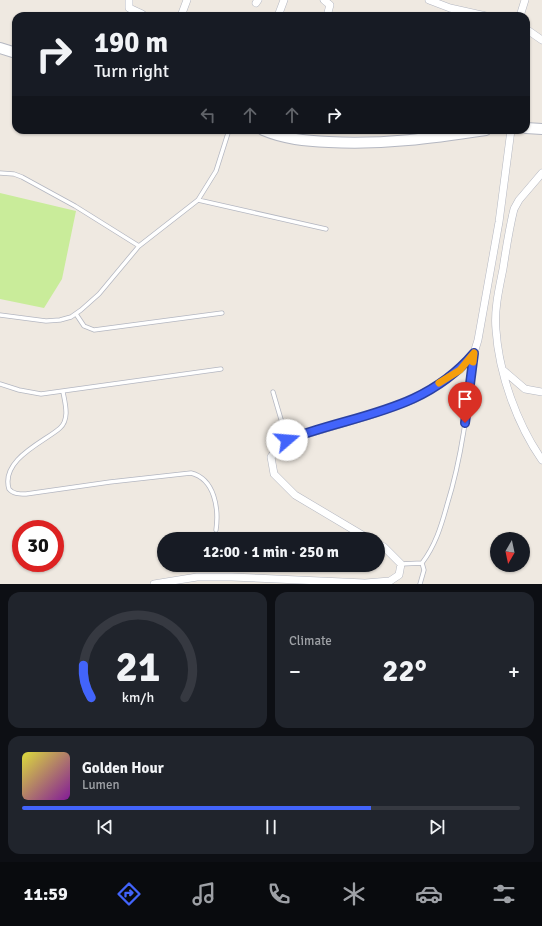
<!DOCTYPE html>
<html lang="en">
<head>
<meta charset="utf-8">
<style>
	:root { --surface:#171b24; --page:#20242c; --text:#f1f3f6; --muted:#9ea1a6; --line:#363941; --accent:#4264fb }
	body { margin:0; font-family:Signika,sans-serif; background:var(--page); color:var(--text); height:100vh; display:flex; flex-direction:column; font-size:15px; white-space:nowrap }
	* { box-sizing:border-box; margin:0 }
	p { font-size:13px; color:var(--muted) }
	.icon { flex:none; width:22px; height:22px; fill:none; stroke:currentColor; stroke-width:2; stroke-linecap:round; stroke-linejoin:round }
	.map { position:relative; height:584px; overflow:hidden }
	.sheet { display:flex; flex-direction:column; gap:8px; padding:8px; background:#0d0f14; flex:1 }
	.sheet>* { flex:none }
	.hud { position:absolute; left:12px; top:12px; width:518px; height:122px; border-radius:12px; box-shadow:0 1px 3px #0004; background:#171b24; color:var(--text); overflow:hidden }
	.needle { width:26px; rotate:189deg }
	.tools { position:absolute; left:490px; top:532px; display:grid; gap:8px }
	.tools a { display:grid; place-items:center; width:40px; height:40px; border-radius:50%; background:var(--surface); box-shadow:0 1px 3px #0004; font-size:20px }
	.speed { position:absolute; left:12px; top:520px; display:flex; gap:8px; font-size:20px; font-weight:700; text-align:center }
	.speed>* { display:grid; place-content:center; width:52px; height:52px; border-radius:50%; background:var(--surface); box-shadow:0 1px 3px #0004; line-height:1 }
	.speed .limit { border:6px solid #d22; background:#fff; color:#111 }
	.pin { position:absolute; display:grid; place-items:center; width:34px; height:34px; color:#fff; margin:-41px -17px; border-radius:50% 50% 50% 0; rotate:-45deg; box-shadow:0 0 4px #0007 }
	.pin .icon { rotate:45deg }
	.me { position:absolute; width:44px; margin:-22px; rotate:72deg; stroke-linejoin:round; filter:drop-shadow(0 0 3px #0008) }
	.turn { display:flex; align-items:center; gap:14px; height:84px; padding:0 16px; font-size:18px }
	.turn .icon { width:52px; height:52px; stroke-width:2.5 }
	.turn b { display:block; font-size:28px; line-height:34px }
	.lanes { display:flex; align-items:center; height:38px; padding:0 16px; background:#0003; justify-content:center; gap:20px; direction:ltr }
	.lanes .off { opacity:.35 }
	.big { font-size:30px; font-weight:700; line-height:1.1 }
	.sheet .card { flex:1; display:flex; flex-direction:column; justify-content:center; gap:6px; min-width:0; padding:0 14px; border-radius:12px; background:var(--page) }
	.sheet .dial { align-items:center; gap:0 }
	.dial svg { height:104px; overflow:visible; fill:none; stroke:var(--line); stroke-width:7; stroke-linecap:round; text-anchor:middle }
	.dial text { fill:var(--text); stroke:none }
	.song { display:flex; align-items:center; gap:12px }
	.cover { width:48px; height:48px; border-radius:6px; background:linear-gradient(135deg,hsl(60 70% 55%),hsl(290 70% 35%)) }
	.played { height:4px; border-radius:2px; background:linear-gradient(90deg,var(--accent) 70%,var(--line) 70%) }
	.keys { display:flex; justify-content:space-around; direction:ltr }
	.heat { display:flex; justify-content:space-between; align-items:center; font-size:22px; direction:ltr }
	.sheet .tiles { flex:1; display:grid; gap:8px; grid-template-columns:1fr 1fr }
	.card:last-child { grid-column:span 2 }
	.trip { position:absolute; left:157px; top:532px; width:228px; height:40px; border-radius:20px; background:var(--surface); box-shadow:0 1px 3px #0004; font-weight:700; line-height:40px; text-align:center }
	.menu { display:flex; height:64px; justify-content:space-around; align-items:center; background:#090b0e; color:var(--muted) }
	.menu .icon { width:28px; height:28px }
	.menu .active { color:var(--accent) }
	.menu b { font-size:18px; color:var(--text) }
	.map>svg:first-child { display:block }
</style>
</head>
<body>
<div class="map">
<svg width="542" height="584" viewBox="0 0 542 584">
	<rect width="100%" height="100%" fill="#efe9e1"/>
	<path fill="#c9ec9a" d="M0,193l76,18 -14,68 -18,29 -44,-9z"/>
	<g fill="none" stroke-linecap="round" stroke-linejoin="round">
		<g stroke="#b4b7c1" stroke-width="5">
			<path id="service" d="M0,173l14,1 8,3 53,29 64,40
				M198,200l128,29
				M76,314l8,12 10,4 128,-17
				M0,315l46,6 14,-1 11,-3 10,-7 18,-16 40,-48 59,-46 18,-29 13,-41
				M0,384l19,6 22,4 180,-25
				M63,392c2,11 7,27 -3,36 -14,13 -60,31 -51,61 4,5 10,5 17,5l84,-12 81,-9c24,6 28,36 25,57
				M273,392l14,48
				M422,563c13,-17 19,-36 25,-58 15,-48 21,-99 26,-149
				M401,564l21,-1 2,7 -4,14"/>
		</g>
		<g stroke="#b4b7c1" stroke-width="8">
			<path id="minor" d="M129,0v8l13,6
				M324,0l6,5 -3,11
				M429,0l21,8 36,8
				M256,3l2,-3
				M181,16l6,-16
				M278,16l6,-16
				M520,16l5,-16
				M526,29l16,11
				M542,173l-23,27 -5,9c-5,20 -8,40 -11,60 -4,20 -9,41 -7,61 3,44 21,94 46,130
				M504,371l21,18 17,3
				M369,539l-74,-44 -21,-21 -3,-17 10,-13 6,-4 84,-25 44,-16 45,-29 14,-17 4,-13 21,-118 12,-92
				M154,584l43,-7h35l133,6 25,-2 9,-6 2,-11 -17,-17 -6,-3"/>
		</g>
		<g stroke="#b4b7c1" stroke-width="12">
			<path id="secondary" d="M0,48l16,5
				M526,128l16,1
				M263,130c21,9 43,11 66,12 55,3 103,-4 157,-12"/>
		</g>
		<use href="#service" stroke="#fff" stroke-width="3.5"/>
		<use href="#minor" stroke="#fff" stroke-width="7"/>
		<use href="#secondary" stroke="#fff" stroke-width="10"/>
	</g>
	<g fill="none" stroke-linecap="round" stroke-linejoin="round">
		<g stroke="#2b41a3" stroke-width="10">
			<path id="route" d="M287,440c67,-26 136,-27 187,-87l-9,70"/>
		</g>
		<use href="#route" stroke="#4264fb" stroke-width="7"/>
		<path stroke="#f59e0b" stroke-width="7" d="M439,383l21,-13 14,-17 -1,9"/>
	</g>
</svg>
<div class="tools">
<a><svg class="needle" viewBox="-14 -14 28 28"><path d="M0-13l5 13h-10z" fill="#e53935"/><path d="M0 13l5-13h-10z" fill="#9ea1a6"/></svg></a>
</div>
<div class="speed"><div class="limit">30</div></div>
<div class="pin" style="left:465px;top:423px;background:#d93025"><svg class="icon" aria-label="arrive" viewBox="0 0 24 24"><path d="M6 21V4h12l-3 4 3 4H6"/></svg></div>
<svg class="me" style="left:287px;top:440px" viewBox="-20 -20 40 40"><circle r="19" fill="#fff"/><path d="M0-13L10 11 0 6-10 11z" fill="#4264fb"/></svg>
<div class="trip">12:00 · 1 min · 250 m</div>
<div class="hud">
<div class="turn"><svg class="icon" aria-label="right" viewBox="0 0 24 24"><path d="M7 20v-9h11M14 6l5 5-5 5"/></svg><div><b>190 m</b>Turn right</div></div>
<div class="lanes"><svg class="icon off" aria-label="left" viewBox="0 0 24 24"><path d="M17 20v-9H6M10 6l-5 5 5 5"/></svg><svg class="icon off" aria-label="ahead" viewBox="0 0 24 24"><path d="M12 20V5M6 11l6-6 6 6"/></svg><svg class="icon off" aria-label="ahead" viewBox="0 0 24 24"><path d="M12 20V5M6 11l6-6 6 6"/></svg><svg class="icon" aria-label="right" viewBox="0 0 24 24"><path d="M7 20v-9h11M14 6l5 5-5 5"/></svg></div>
</div>
</div>
<section class="sheet">
<div class="tiles">
<div class="card dial"><svg viewBox="0 0 100 80">
<path d="M14 69A42 42 0 1 1 86 69"/>
<path d="M14 69A42 42 0 0 1 8 44" stroke="#4264fb"/>
<text x="50" y="56" font-size="32" font-weight="700">21</text>
<text x="50" y="72" font-size="11">km/h</text>
</svg></div>
<div class="card"><p>Climate</p>
<div class="heat"><a>−</a><b class="big">22°</b><a>+</a></div>
</div>
<div class="card">
<div class="song"><i class="cover"></i><div><b>Golden Hour</b><p>Lumen</p></div></div>
<div class="played"></div>
<div class="keys"><svg class="icon" aria-label="previous" viewBox="0 0 24 24"><path d="M18 5L8 12l10 7zM5 5v14"/></svg><svg class="icon" aria-label="pause" viewBox="0 0 24 24"><path d="M8 5v14M16 5v14"/></svg><svg class="icon" aria-label="next" viewBox="0 0 24 24"><path d="M6 5l10 7-10 7zM19 5v14"/></svg></div>
</div>
</div>
</section>
<nav class="menu">
<b>11:59</b>
<svg class="icon active" aria-label="directions" viewBox="0 0 24 24"><path d="M12 3l9 9-9 9-9-9zM9 14v-3h6M13 9l2 2-2 2"/></svg>
<svg class="icon" aria-label="music" viewBox="0 0 24 24"><path d="M9 18V5l10-2v13"/><circle cx="6" cy="18" r="3"/><circle cx="16" cy="16" r="3"/></svg>
<svg class="icon" aria-label="phone" viewBox="0 0 24 24"><path d="M5 4h4l2 5-3 2q2 4 5 5l2-3 5 2v4C11 20 4 13 5 4z"/></svg>
<svg class="icon" aria-label="climate" viewBox="0 0 24 24"><path d="M12 3v18M4 7l16 10M4 17L20 7"/></svg>
<svg class="icon" aria-label="car" viewBox="0 0 24 24"><path d="M5 17H2v-5l4-1 3-4h7l3 4 3 1v5h-3M9 17h6M6 11h13"/><circle cx="7" cy="17" r="2"/><circle cx="17" cy="17" r="2"/></svg>
<svg class="icon" aria-label="filters" viewBox="0 0 24 24"><path d="M4 7h16M4 17h16"/><circle cx="9" cy="7" r="2"/><circle cx="15" cy="17" r="2"/></svg>
</nav>
</body>
</html>
